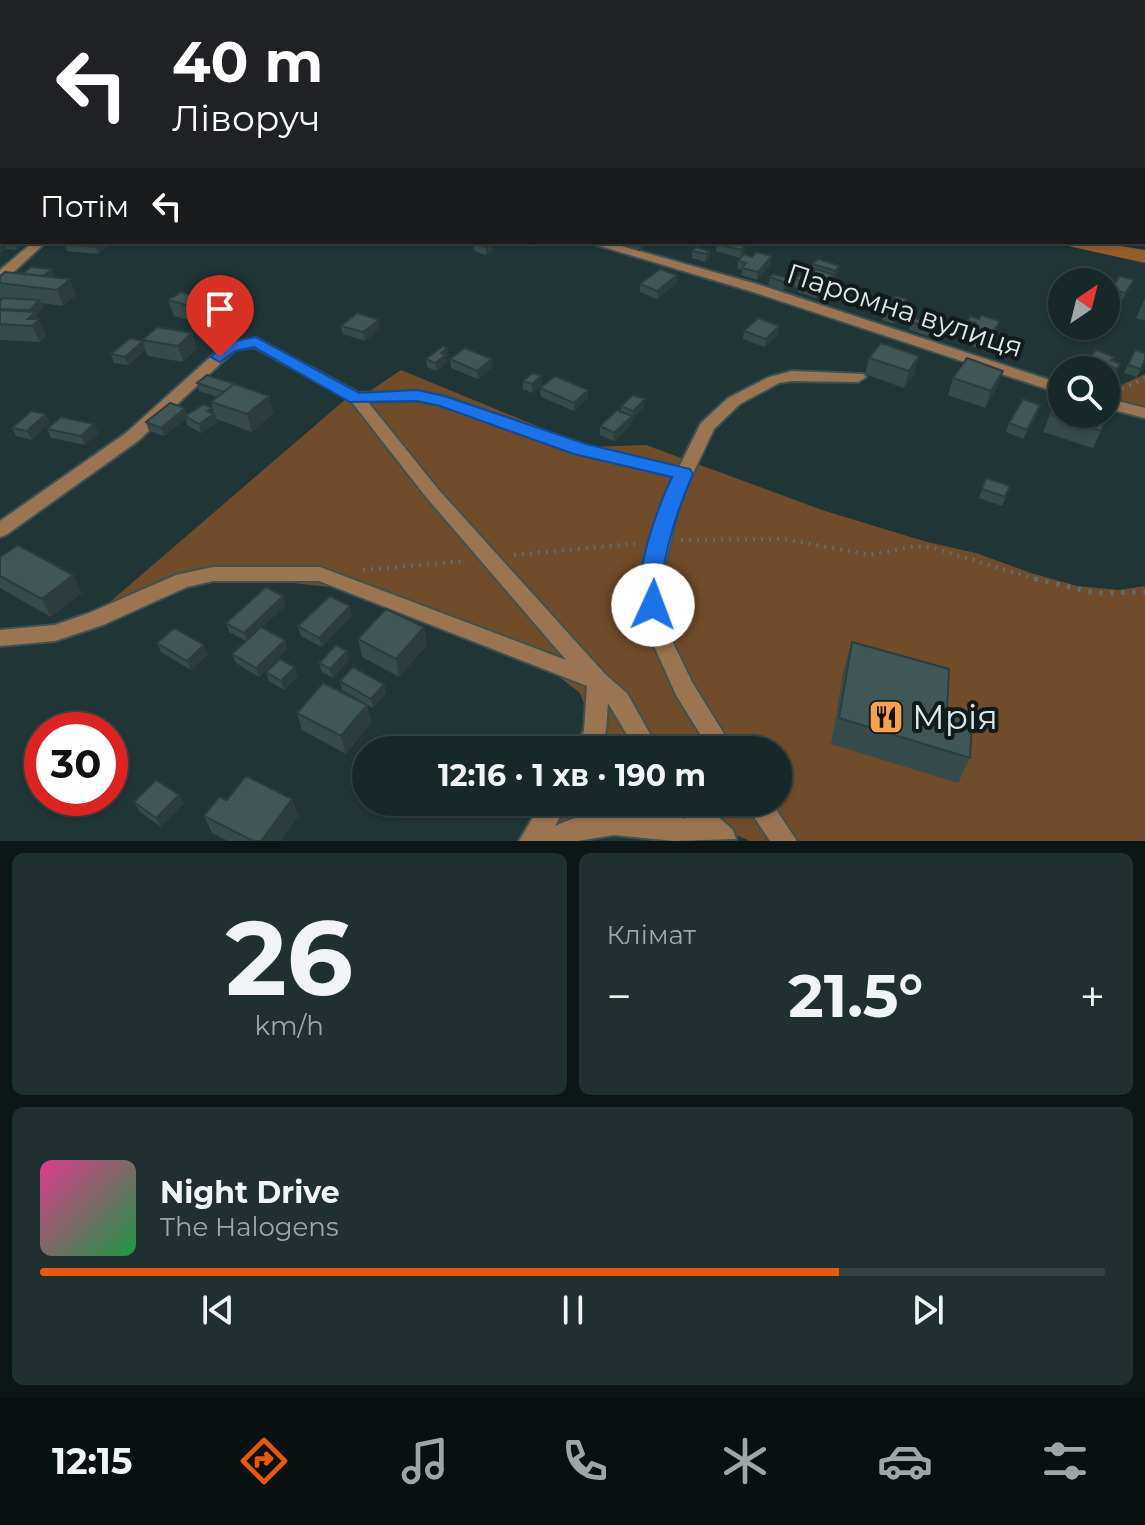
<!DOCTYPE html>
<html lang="uk">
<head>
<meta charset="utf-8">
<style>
	:root { --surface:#172828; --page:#203030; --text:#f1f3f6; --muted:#9ea6a8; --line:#364445; --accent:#ea580c }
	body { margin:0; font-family:Montserrat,sans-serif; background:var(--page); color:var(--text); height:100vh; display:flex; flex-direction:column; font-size:30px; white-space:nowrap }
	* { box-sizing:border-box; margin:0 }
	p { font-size:26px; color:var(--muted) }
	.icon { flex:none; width:44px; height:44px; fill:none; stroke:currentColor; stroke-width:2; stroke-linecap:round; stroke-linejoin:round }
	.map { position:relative; height:841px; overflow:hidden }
	.sheet { display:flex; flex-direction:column; gap:12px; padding:12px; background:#0d1616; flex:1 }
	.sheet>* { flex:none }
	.guide { position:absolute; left:0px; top:0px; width:1146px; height:244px; box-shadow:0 2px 6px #0004,0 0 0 2px var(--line); background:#202124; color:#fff; overflow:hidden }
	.needle { width:52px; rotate:35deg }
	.fabs { position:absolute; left:1048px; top:268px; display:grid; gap:16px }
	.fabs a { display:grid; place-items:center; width:72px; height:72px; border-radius:50%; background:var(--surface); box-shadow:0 2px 6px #0004,0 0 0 2px var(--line); font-size:40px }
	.speed { position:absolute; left:24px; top:712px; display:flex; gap:16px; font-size:40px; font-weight:700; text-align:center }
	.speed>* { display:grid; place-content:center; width:104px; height:104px; border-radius:50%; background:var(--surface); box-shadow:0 2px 6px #0004,0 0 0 2px var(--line); line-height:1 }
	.speed .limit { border:12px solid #d22; background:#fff; color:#111 }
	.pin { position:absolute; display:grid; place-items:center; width:68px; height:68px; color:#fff; margin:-82px -34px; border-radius:50% 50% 50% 0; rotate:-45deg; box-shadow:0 0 8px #0007 }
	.pin .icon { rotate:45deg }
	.me { position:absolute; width:88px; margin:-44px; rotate:2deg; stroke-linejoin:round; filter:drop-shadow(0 0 6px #0008) }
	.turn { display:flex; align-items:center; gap:28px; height:168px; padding:0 40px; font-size:36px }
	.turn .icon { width:104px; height:104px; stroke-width:2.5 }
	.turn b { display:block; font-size:56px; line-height:68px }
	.then { display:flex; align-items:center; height:76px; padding:0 40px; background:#0003; gap:16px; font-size:30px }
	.big { font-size:60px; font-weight:700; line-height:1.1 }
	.sheet .tile { flex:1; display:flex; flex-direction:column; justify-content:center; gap:12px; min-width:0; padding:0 28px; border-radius:12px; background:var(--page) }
	.sheet .dial { align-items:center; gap:0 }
	.dial b { font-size:104px; line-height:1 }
	.song { display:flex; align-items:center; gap:24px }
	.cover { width:96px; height:96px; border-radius:12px; background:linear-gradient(135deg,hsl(330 70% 55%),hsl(140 70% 35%)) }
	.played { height:8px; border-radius:4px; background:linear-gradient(90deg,var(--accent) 75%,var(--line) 75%) }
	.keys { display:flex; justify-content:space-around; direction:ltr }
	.heat { display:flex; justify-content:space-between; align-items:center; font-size:44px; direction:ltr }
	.sheet .tiles { flex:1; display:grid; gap:12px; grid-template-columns:1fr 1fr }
	.tile:last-child { grid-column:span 2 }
	.trip { position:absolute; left:352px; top:736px; width:440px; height:80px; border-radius:40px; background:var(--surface); box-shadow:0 2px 6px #0004,0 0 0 2px var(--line); font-weight:700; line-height:80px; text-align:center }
	.tab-bar { display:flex; height:128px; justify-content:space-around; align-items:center; background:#091010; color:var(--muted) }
	.tab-bar .icon { width:56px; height:56px }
	.tab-bar .selected { color:var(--accent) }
	.tab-bar b { font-size:36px; color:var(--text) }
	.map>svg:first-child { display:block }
</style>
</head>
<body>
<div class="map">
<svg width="1145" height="841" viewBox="0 0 1145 841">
	<rect width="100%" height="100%" fill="#1f3536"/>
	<path fill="#714c2a" d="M401,370l187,77 58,-2 176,65 105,32 49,11 55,20 46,13 42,4 26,-4v255h-395l-26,-11 -173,-3 -3,-25h230v-52h-205l15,-35 -8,-22 -32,-25 -208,-80 -86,-9 -43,2 -107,26 243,-209 20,-5z
		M1145,374v36l-39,-8v-10z"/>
	<path fill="#935e2b" d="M1050,242h47l48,8v13z"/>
	<path fill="#1f5759" d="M78,0h352l12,2h-341z"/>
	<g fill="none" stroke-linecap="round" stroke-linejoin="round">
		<g stroke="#3d5253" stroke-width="4">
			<path id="street" d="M1144,29h1v5h-1z
				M33,242h13l-41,38 -5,1v-11z
				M587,242h20l153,43 302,99v10l-312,-103z
				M256,338l103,55 58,-2 27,5 141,49 94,22 22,-44 27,-25 41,-21 23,-6 71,3 3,3 -8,5 -66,-1 -13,2 -39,21 -26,25 -34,72 -19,80 5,47 26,54 42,68h-24l-34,-55 -30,-67 -5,-47 21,-80 12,-24 -99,-24 -134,-48 -24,-4 -49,1 70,87 168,186 21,18 32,57h-23l-28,-47 -2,28 -8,19h-22l8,-19 3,-45 -268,-105h-106l-26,6 -84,38 -48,16 -55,5v-16l55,-5 34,-12 87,-38 37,-8h107l246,93 -140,-163 -75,-96 -97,-54 -19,3 -97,91 -132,94 -6,2v-16l126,-88 99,-89z
				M1106,398l39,10v10l-39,-10z
				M542,802h26l-13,24c42,-20 86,-16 131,-7l-10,-9 -3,-8h29l31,28 3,9 -62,2 -60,-6 -36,6h-59z
				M744,802h27l26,39h-27z"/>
		</g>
		<path stroke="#5c6f70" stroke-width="4" stroke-dasharray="2 6" stroke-linecap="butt" d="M1122,389l23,-11
			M681,540l103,-1 86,16 45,-9 15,1 112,34
			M514,555l126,-12
			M363,570l102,-9"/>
		<path stroke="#5c6f70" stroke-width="5" stroke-dasharray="3 8" stroke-linecap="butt" d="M1035,579l60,14 50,-1"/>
		<use href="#street" fill="#9b7451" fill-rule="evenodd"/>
	</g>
	<path fill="#364b4b" d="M3,242h23v1l-9,7 -11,-1z
		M66,242h42l1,3 -11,9 -31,-3 -3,-7z
		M506,242h33l-7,5z
		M624,242h21l-1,5 -5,4 -15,-5z
		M474,243l19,7 -7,5 -12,-4z
		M717,244l28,2 -1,7 -4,5 -24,-7z
		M692,251h18l-1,8 -4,3 -13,-4z
		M818,259l20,14 -5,6 -1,4 -16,15 -18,-6 1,-3 -5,-2 1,-8 15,-4 2,-3h-1l2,-8z
		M738,261l33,3 -14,16 -16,-5 1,-5 -5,-1z
		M0,276l55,1 21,18 -13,11 -22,-3 2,5 -7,7 10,20 -6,7 -40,-2v-39l2,-2 -2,-1z
		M770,277l18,1 -1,8 -4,4 -15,-5z
		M677,283l-20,16 -17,-7v-8z
		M1130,288l-9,13 -14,-4 4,-8z
		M237,294l-10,10 4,1 4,16 -15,8 -46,-13 -6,-16 25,-5z
		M1145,298v23l-9,-3z
		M907,299l-2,8 -12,17 -11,-4 2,-8z
		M979,319l21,2 -3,8 -13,21 -19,-6 3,-8 3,-5 -6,-2 3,-8z
		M911,322l21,1 -2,8 -3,5 -18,-6z
		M341,326l39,2 -15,13 -22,-7z
		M779,326l-1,8 -13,13 -22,-8 1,-8z
		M192,333l5,16 -14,13 -35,-6 -3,-6 -17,15 -14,-2 -3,-9 31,-13z
		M1135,350l10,11 -8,16 -13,-4z
		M449,356l-3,2 1,5 -11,8 -9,-4 -1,-8z
		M1114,357l-2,4 8,3 -7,14 -7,-3v-5h-24l3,-5z
		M869,358l46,15 -11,15 -39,-14z
		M450,359l43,8 -15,12 -27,-11z
		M1003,371l-6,16 -12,21 -37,-13 5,-17z
		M541,376l1,9 -10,8 -9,-4v-8z
		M197,383l44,4 28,9 4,17 -21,19 -36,-13 -5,-17 6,-5 -18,-6z
		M540,388l48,10 -14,13 -33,-14z
		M1058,394l43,37 -8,17 -50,-16z
		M621,406l23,2 -12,11 -1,5 -17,17 -14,-6v-9l21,-15z
		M212,408l5,15 -16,10 -14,-8 -1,-6 -22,17 -15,-5 -3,-9 41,-8z
		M1037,414l-14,25 -17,-7 3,-9z
		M50,423l-18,17 -16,-4 -4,-8z
		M94,424l4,9 -13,12 -34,-7 -4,-9z
		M986,478l24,8 -8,20 -23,-8z
		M0,557l82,36 -31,24 -51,-29z
		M286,605l-24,22 23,13 2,9 -28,28 -23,-14 -4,-9 14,-13 -17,-9 -3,-9z
		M352,615l-30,32 -21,-11 -3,-10z
		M358,639l69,6 -28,32 -37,-20z
		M852,642l95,70 23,46 -12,25 -127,-39 13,-76z
		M157,643l47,2 4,9 -17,16 -30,-18z
		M349,660l-16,18 -11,-6 -3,-9z
		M266,672l32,4 -14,14 -15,-9z
		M340,681l44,3 2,9 -13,15 -31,-18z
		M367,705l4,17 -25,32 -44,-24 -5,-17z
		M179,795l5,8 -23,24 -22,-16 -5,-9z
		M292,799l6,17 -17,25h-53l-16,-8 -8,-17 23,-16z"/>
	<path fill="#2c3d3d" d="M2,241l3,8 -5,4v-10z
		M14,242h12v1l-9,7z
		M101,242h7l1,3 -11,9 -2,-7z
		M493,242v8l-7,5v-8z
		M641,242h4l-1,5 -5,4v-8z
		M745,246l-1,7 -4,5 1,-8z
		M710,251l-1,8 -4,3 1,-8z
		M772,256l-1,8 -14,16 1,-8z
		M840,266l-2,7 -5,6 2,-8z
		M52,269l3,8 -15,2z
		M677,275v8l-20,16v-8z
		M834,275l-2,8 -16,15 2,-8z
		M788,278l-1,8 -4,4 1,-8z
		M70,279l6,16 -13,11 -6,-16z
		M235,286l2,8 -15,14 -2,-8z
		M907,299l-2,8 -12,17 2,-8z
		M39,300l4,8 -7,7 10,20 -6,7 -12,-23 4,-4 -2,-5z
		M231,305l4,16 -15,8 -4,-16z
		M379,320l1,8 -15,13 -2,-9z
		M1000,321l-3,8 -13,21 3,-8z
		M779,326l-1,8 -13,13 1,-8z
		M192,333l5,16 -14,13 -5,-16z
		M143,341l2,9 -17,15 -3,-8z
		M448,348l1,8 -3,2 1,5 -11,8 -1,-8 6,-10z
		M919,356l-4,17 -11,15 5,-17z
		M492,359l1,8 -15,12 -1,-8z
		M1003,371l-6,16 -12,21 6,-17z
		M541,376l1,9 -10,8v-9z
		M588,390v8l-14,13v-8z
		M269,396l4,17 -21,19 -5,-18z
		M645,399l-1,9 -12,11 1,-8z
		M185,408l3,9 -3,-1 1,3 -22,17 -3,-8z
		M212,408l5,15 -16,10 -2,-9 8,-13z
		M46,414l4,9 -18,17 -5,-9z
		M632,416l-1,8 -17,17v-8z
		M94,424l4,9 -13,12 -4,-9z
		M73,575l9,18 -31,24 -9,-18z
		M283,596l3,9 -39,37 -3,-9z
		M350,606l2,9 -30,32 -3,-9z
		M424,627l3,18 -28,32 -3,-18z
		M285,640l2,9 -28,28 -3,-9z
		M204,645l4,9 -17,16 -4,-9z
		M347,651l2,9 -16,18 -3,-9z
		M295,667l3,9 -14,14 -3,-9z
		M384,684l2,9 -13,15 -2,-9z
		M367,705l4,17 -25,32 -5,-18z
		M179,795l5,8 -23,24 -5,-9z
		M292,799l6,17 -17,25h-20z"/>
	<path fill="#3f5757" stroke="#2c3d3d" stroke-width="2" d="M66,242h35l-5,5 -32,-3z
		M476,242h17l-7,5 -12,-4z
		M719,242h13l13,4 -4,4 -24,-6z
		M696,247l14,4 -4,3 -14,-3z
		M756,252l16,4 -14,16 -16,-4 4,-5 -8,-2 6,-7 8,3z
		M818,259l22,7 -5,5 -22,-7z
		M31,267l21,2 -9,7 -21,-2z
		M660,269l17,6 -20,16 -17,-7z
		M816,269l18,6 -16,15 -18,-6 2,-2 -7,-3 8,-7 7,3z
		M5,272l65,7 -13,11 -57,-7v-7z
		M773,274l15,4 -4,4 -14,-5z
		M1120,276l14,4 -9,13 -14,-4z
		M207,282l28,4 -15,14 -27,-5z
		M181,292l50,13 -15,8 -48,-13z
		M896,296l11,3 -12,17 -11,-4z
		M3,298l36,2 -9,10 -30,-1v-8z
		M0,310l35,2 -7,7h11l-7,7 -32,-2z
		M357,313l22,7 -16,12 -22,-6z
		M981,315l19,6 -13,21 -19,-6 8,-13 -8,-2 2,-5 9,3z
		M758,318l21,8 -13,13 -22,-8z
		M915,318l17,5 -3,5 -18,-6z
		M157,327l35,6 -14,13 -36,-6z
		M130,338l13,3 -18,16 -14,-3z
		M881,343l38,13 -10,15 -40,-13z
		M443,346l5,2 -7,5 5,2 -11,8 -9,-4z
		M465,348l27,11 -15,12 -27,-12z
		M1096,350l18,7 -3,3 9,4 -3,5 -10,-4 -3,5h-5l-14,-5z
		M1135,350l10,3v7l-4,9 -13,-4z
		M967,358l36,13 -12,20 -38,-13z
		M533,373l8,3 -9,8 -9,-3z
		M207,375l34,11 -7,-2 -10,8 -27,-9z
		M555,376l33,14 -14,13 -34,-15z
		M234,384l35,12 -22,18 -36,-12z
		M1058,394l4,1v19h44v-5l2,1 -7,21 -51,-17z
		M633,395l12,4 -12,12 -12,-5z
		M1023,399l17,6 -13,25 -18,-7z
		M170,403l15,5 -24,20 -15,-6z
		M204,404l8,4 -5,3 7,3 -15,10 -14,-8z
		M617,410l15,6 -18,17 -14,-7z
		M31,411l15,3 -19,17 -15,-3z
		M61,417l33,7 -13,12 -34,-7z
		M986,478l24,8 -5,11 -23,-8z
		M18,545l55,30 -31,24 -42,-23v-19z
		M266,587l17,9 -39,37 -18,-10z
		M330,596l20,10 -31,32 -21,-12z
		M386,609l38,18 -28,32 -38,-20z
		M261,627l24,13 -29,28 -24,-14z
		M174,628l30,17 -17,16 -30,-18z
		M852,642l97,27 -2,43 25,8 -2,38 -131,-40z
		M336,645l11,6 -17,18 -11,-6z
		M280,659l15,8 -14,14 -15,-9z
		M353,667l31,17 -13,15 -31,-18z
		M323,683l44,22 -26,31 -44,-23z
		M246,776l46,23 -31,42h-8l-49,-25 15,-19 8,3z
		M156,780l23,15 -23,23 -22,-16z"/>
	<path fill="#1a73e8" stroke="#114b97" stroke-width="2" d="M256,337l103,56 58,-3 27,6 142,48 104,25 3,5c-14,32 -27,70 -31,105 -1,12 5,21 -1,32l-8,2 -8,-2c-16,-30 13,-104 27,-134l-98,-23 -134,-48 -23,-5 -67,1 -96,-55 -19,4 -15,11 -9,-5 13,-14z"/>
	<defs>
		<g id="restaurant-square" transform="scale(1.8)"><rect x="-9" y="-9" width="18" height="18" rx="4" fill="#f8a14b" stroke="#111b1b"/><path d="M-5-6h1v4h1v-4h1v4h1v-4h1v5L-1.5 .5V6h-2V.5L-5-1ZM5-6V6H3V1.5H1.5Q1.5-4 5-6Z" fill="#111"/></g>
	</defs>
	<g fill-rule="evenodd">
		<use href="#restaurant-square" x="886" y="717"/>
	</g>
	<g text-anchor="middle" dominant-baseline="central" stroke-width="8" stroke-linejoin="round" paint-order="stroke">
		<g font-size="28" fill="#dbe8e9" stroke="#111b1b">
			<text transform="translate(905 310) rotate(18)">Паромна вулиця</text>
		</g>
		<g font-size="34" fill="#dbe8e9" stroke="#111b1b" text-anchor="start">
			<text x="912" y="717">Мрія</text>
		</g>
	</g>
</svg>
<div class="fabs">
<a><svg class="needle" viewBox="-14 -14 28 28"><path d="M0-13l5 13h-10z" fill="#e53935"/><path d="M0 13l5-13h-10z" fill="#9ea6a8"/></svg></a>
<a><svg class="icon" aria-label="search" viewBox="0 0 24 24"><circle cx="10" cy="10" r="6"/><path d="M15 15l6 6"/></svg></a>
</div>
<div class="speed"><div class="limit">30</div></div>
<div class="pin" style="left:220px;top:357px;background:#d93025"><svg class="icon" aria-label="arrive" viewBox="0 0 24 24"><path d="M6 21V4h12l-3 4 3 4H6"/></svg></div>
<svg class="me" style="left:653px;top:605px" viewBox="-20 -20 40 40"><circle r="19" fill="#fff"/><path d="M0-13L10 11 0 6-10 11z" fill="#1a73e8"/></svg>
<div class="trip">12:16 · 1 хв · 190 m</div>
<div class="guide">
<div class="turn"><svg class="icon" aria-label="left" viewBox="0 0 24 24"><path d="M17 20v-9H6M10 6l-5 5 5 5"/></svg><div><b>40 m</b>Ліворуч</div></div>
<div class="then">Потім<svg class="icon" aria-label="left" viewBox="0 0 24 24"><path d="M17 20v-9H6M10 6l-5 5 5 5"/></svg></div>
</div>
</div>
<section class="sheet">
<div class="tiles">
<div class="tile dial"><b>26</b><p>km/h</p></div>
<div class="tile"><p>Клімат</p>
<div class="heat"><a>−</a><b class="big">21.5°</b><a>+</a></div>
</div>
<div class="tile">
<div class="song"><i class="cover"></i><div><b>Night Drive</b><p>The Halogens</p></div></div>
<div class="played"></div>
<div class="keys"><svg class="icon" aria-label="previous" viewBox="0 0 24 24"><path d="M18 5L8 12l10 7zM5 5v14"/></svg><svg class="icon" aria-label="pause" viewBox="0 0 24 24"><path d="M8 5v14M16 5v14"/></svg><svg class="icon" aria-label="next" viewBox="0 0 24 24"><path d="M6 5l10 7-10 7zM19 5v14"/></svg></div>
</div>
</div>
</section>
<nav class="tab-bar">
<b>12:15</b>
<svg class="icon selected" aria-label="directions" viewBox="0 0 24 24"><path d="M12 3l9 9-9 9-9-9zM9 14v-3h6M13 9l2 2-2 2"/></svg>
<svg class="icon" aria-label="music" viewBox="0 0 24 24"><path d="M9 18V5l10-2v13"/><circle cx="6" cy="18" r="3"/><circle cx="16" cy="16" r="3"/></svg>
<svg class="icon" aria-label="phone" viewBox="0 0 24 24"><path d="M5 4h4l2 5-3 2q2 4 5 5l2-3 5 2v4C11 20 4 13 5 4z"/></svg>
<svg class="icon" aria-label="climate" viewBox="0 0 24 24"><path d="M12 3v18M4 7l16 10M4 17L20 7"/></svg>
<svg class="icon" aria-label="car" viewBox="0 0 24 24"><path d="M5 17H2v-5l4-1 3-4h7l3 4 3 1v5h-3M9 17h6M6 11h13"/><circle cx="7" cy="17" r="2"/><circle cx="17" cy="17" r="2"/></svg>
<svg class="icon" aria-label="filters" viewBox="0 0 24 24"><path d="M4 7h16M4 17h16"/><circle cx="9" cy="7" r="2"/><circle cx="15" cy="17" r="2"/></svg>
</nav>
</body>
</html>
